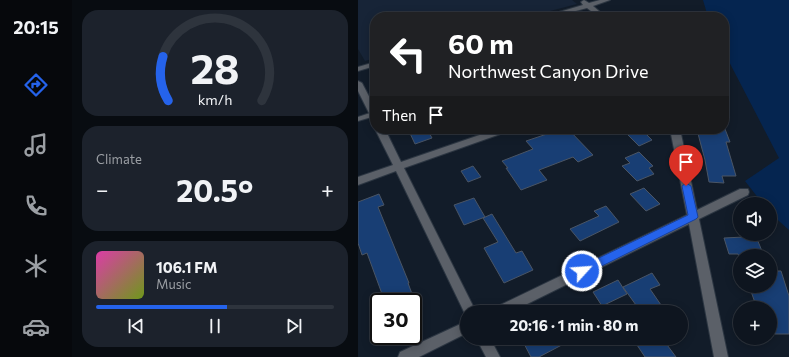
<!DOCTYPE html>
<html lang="en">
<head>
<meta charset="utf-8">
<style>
	:root { --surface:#0e151f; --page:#1c222c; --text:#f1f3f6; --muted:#9b9fa4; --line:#2e343d; --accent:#2563eb }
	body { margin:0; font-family:Commissioner,sans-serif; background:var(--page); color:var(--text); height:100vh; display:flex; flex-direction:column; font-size:15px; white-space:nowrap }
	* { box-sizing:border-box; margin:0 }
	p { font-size:13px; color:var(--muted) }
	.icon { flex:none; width:22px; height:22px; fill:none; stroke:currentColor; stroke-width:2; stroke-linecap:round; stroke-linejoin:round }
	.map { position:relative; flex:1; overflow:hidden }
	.sheet { display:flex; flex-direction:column; gap:10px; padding:10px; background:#080c11; width:286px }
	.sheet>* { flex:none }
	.top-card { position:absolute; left:12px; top:12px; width:359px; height:122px; border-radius:16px; box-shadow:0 2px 10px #0003,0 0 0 1px var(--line); background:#202124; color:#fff; overflow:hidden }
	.controls { position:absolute; left:375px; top:197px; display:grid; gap:8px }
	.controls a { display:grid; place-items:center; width:44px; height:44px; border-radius:50%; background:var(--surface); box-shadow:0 2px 10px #0003,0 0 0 1px var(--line); font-size:20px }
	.speed { position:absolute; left:12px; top:293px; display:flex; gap:8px; font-size:20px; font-weight:700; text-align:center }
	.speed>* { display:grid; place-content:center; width:52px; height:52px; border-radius:50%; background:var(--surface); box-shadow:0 2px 10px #0003,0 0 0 1px var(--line); line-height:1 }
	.speed .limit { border:2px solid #111; border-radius:6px; background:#fff; color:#111 }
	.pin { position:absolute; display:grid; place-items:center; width:34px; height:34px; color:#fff; margin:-41px -17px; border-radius:50% 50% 50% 0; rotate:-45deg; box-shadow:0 0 4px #0007 }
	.pin .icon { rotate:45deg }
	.me { position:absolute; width:44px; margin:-22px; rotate:64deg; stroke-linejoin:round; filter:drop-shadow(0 0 3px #0008) }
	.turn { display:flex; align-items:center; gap:14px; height:84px; padding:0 12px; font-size:18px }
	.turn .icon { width:52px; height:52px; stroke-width:2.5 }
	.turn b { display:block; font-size:28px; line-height:34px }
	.then { display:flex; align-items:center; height:38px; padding:0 12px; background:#0003; gap:8px; font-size:15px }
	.big { font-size:30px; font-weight:700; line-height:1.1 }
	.sheet .card { flex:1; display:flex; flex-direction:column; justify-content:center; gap:6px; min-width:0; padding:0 14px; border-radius:16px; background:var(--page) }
	.sheet .dial { align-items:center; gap:0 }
	.dial svg { height:104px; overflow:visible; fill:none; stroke:var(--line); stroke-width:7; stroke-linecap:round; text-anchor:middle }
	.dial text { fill:var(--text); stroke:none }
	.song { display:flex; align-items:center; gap:12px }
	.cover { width:48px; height:48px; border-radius:6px; background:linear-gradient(135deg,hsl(320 70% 55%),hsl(80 70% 35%)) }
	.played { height:4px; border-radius:2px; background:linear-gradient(90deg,var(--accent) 55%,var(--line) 55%) }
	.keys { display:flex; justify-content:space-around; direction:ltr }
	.heat { display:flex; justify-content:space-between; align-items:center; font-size:22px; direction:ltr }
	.trip { position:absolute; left:102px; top:305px; width:228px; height:40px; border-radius:20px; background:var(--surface); box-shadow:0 2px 10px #0003,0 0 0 1px var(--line); font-weight:700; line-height:40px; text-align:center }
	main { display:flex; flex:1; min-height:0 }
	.tabs { display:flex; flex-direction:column; width:72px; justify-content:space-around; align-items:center; background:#06080c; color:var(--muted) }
	.tabs .icon { width:28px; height:28px }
	.tabs .selected { color:var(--accent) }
	.tabs b { font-size:18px; color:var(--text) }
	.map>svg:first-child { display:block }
</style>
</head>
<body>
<main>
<nav class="tabs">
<b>20:15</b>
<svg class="icon selected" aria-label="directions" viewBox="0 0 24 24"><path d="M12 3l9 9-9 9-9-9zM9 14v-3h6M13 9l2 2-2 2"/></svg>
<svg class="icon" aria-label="music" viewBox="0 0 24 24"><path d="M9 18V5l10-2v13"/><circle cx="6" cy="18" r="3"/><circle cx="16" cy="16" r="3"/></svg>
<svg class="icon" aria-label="phone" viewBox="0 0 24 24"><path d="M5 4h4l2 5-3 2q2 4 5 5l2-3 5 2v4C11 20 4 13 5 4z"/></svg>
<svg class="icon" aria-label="climate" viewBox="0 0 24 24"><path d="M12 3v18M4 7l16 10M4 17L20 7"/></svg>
<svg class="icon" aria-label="car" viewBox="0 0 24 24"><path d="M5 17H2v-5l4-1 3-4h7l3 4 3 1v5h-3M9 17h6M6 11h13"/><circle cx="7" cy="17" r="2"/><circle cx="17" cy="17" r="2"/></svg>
</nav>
<section class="sheet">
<div class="card dial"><svg viewBox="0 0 100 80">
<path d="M14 69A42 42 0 1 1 86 69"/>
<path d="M14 69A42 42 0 0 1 10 35" stroke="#2563eb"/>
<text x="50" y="56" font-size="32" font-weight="700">28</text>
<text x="50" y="72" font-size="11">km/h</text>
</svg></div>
<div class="card"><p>Climate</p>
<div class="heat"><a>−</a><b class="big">20.5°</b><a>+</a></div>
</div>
<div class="card">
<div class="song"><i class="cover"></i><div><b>106.1 FM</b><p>Music</p></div></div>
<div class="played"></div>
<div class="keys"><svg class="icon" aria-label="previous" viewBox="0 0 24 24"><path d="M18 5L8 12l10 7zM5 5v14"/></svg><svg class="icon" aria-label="pause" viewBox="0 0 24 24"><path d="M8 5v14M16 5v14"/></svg><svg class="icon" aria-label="next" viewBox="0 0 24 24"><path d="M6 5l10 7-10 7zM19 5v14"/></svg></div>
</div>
</section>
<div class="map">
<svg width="431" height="357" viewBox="0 0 431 357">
	<rect width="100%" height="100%" fill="#121c29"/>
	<path fill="#172437" d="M0,0h214l5,4 -50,13h-152v41l-10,3 -7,-12z"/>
	<path fill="#052550" d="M345,0h86v230l-19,-17v-9h-7l-18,-23 34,-23 -55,-106v-35h-16z"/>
	<path fill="#183e74" stroke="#4a5565" d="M50,129h19l5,9 -17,6z
		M204,129h6l25,26 -15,7 -5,-5 -34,13 8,10 -26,10 -15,-22h2l-6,-7 31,-12 -7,-8z
		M264,129h19l11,11 -13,6z
		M348,129h19l5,13h-4l10,34h-14l2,7 -15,-1 -4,-22 -8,-30h10z
		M281,152l14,14 -4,2 5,6 -17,7 -15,-15 8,-3 -5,-5z
		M115,166l8,11 -13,5 -7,-11z
		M286,188l16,16 -14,7 -16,-17z
		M21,194l5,11 -6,2 31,76h-1l7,19h-30l-18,-49 -5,2 -4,-12v-41z
		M116,198l11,19 -21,8 -10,-20z
		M248,206l13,16 -39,19 -10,-12 29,-13 -5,-5z
		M134,214l24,39 6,-2 11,19 -29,13 -20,-35 14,-6 -15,-24z
		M385,234h12l9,22h-25l-1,-2h-9l-5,-16 20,-1z
		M412,271h11l8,25v38h-14l-5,-15v-11h-13l-8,-22h21z
		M294,273l8,12 -10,4 11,16 -13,7h-7l-18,-25z
		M260,280l9,14 -25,12 -9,-14z
		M163,338h54l-36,19h-8z
		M284,338h20l14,19h-31l-10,-15z"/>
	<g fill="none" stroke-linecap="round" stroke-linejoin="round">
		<g stroke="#2c3642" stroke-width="2">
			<path id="service" d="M15,112h2v4l-17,5v-4z"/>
		</g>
		<g stroke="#2c3642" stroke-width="2">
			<path id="minor" d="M226,0l5,3 11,-3h10l-17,6 13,11h-7l-12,-9 -34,9h-11l41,-12 -2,-3z
				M17,62v4l-17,5v-4z
				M0,81l4,2 13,25v12l-4,-3 -13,-26z
				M17,129h10l16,33 96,-33h14l-2,2 -105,37 72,144h-9v5l-1,-1 -70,-145 -38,14v-8l35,-12z
				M312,129h10l17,81 43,-21h8l1,3 -1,3 -49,24 29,138h-14l-25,-133 -178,88h-19l2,-4 193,-93z
				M109,321v12l-48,24h-21l2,-5z
				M118,338h14l10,19h-14z"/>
		</g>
		<use href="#service" fill="#5b6068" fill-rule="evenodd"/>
		<use href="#minor" fill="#5b6068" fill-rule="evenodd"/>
	</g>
	<path fill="#2563eb" stroke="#184099" d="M328,183l5,3 7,31 -2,2 -114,57 -4,-2 -2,-3 2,-3 110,-53 -6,-29z"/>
</svg>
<div class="controls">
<a><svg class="icon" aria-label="sound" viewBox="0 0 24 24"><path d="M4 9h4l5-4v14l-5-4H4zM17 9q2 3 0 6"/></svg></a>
<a><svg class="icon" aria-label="layers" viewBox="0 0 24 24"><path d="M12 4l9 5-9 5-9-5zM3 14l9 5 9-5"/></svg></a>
<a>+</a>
</div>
<div class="speed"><div class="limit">30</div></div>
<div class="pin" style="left:328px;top:186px;background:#d93025"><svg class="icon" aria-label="arrive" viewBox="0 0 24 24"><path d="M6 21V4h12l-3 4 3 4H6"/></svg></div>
<svg class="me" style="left:224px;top:271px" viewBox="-20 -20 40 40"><circle r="17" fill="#2563eb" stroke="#fff" stroke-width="3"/><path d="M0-11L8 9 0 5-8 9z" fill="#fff"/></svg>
<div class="trip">20:16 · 1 min · 80 m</div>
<div class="top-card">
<div class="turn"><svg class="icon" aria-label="left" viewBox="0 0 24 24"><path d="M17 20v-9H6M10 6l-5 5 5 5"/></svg><div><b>60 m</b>Northwest Canyon Drive</div></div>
<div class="then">Then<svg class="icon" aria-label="arrive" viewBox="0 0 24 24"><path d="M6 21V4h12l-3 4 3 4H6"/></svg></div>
</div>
</div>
</main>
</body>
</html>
